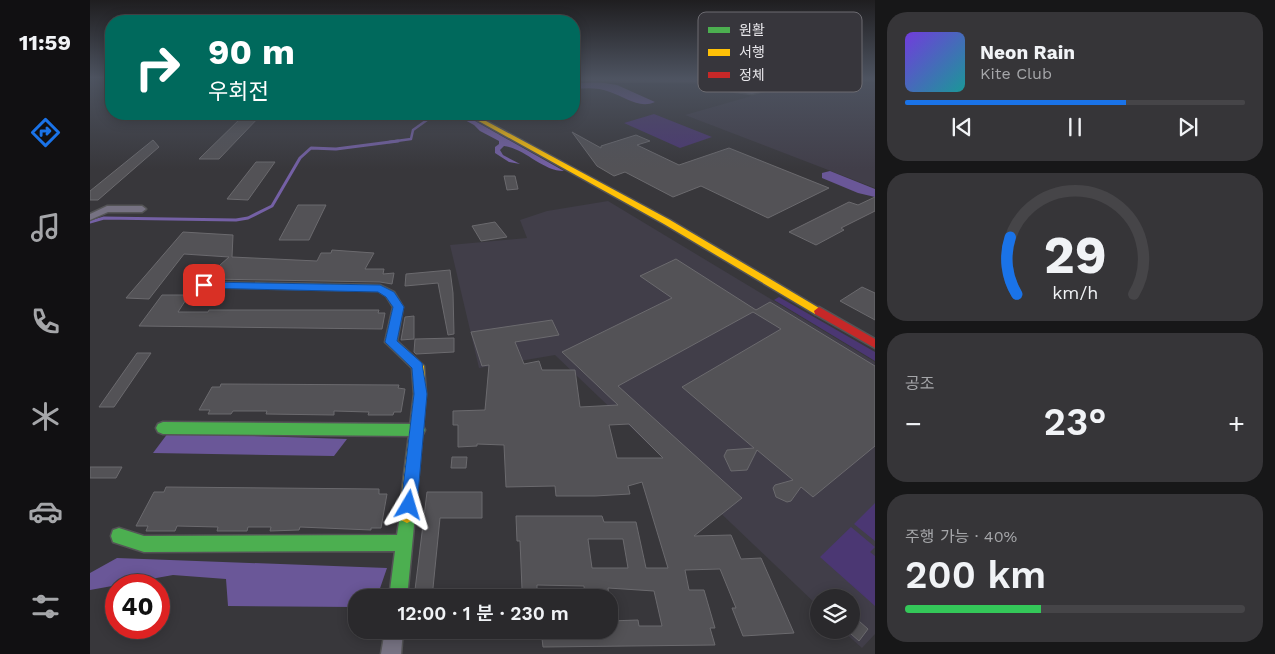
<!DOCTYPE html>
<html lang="ko">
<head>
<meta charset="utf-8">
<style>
	:root { --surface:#2a292c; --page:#363538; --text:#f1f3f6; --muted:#a5a6a9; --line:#464548; --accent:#1a73e8 }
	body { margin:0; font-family:"Work Sans","Noto Sans KR",sans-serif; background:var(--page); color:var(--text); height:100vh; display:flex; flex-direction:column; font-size:19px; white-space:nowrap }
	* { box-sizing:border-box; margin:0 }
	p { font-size:16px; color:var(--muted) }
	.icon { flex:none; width:28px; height:28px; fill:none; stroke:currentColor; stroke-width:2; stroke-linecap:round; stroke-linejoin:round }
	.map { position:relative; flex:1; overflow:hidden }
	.side { display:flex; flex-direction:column; gap:12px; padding:12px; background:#171718; width:400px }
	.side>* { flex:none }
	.top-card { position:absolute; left:15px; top:15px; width:475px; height:105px; border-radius:20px; box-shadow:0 2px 12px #0003,0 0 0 1px var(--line); background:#00695c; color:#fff; overflow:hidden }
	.tools { position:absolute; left:720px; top:589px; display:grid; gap:10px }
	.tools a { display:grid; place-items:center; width:50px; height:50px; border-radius:50%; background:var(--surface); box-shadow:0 2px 12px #0003,0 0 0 1px var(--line); font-size:25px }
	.speed { position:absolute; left:15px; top:574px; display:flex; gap:10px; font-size:25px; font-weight:700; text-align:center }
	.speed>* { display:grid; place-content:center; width:65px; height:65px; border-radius:50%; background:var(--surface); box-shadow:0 2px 12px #0003,0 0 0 1px var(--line); line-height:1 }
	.speed .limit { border:8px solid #d22; background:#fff; color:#111 }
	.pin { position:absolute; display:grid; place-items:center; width:42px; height:42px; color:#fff; margin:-21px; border-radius:10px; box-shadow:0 2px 8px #0006 }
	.me { position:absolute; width:55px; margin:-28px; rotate:7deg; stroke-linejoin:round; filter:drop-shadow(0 0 4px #0008) }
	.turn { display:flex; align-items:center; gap:18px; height:105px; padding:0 20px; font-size:22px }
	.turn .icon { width:65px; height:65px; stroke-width:2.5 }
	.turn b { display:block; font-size:35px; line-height:42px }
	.big { font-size:38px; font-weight:600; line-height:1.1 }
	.side .card { flex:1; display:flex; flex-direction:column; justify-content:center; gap:8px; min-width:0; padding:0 18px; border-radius:20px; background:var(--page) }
	.side .dial { align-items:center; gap:0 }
	.dial svg { height:130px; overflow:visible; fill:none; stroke:var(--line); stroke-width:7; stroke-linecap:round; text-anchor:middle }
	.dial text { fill:var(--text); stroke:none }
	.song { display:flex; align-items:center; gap:15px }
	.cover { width:60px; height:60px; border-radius:8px; background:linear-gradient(135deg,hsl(260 70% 55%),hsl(180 70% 35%)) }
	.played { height:5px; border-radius:2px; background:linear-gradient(90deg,var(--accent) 65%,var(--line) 65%) }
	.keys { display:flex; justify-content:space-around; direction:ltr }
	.heat { display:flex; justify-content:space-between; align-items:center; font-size:28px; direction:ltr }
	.charge { height:8px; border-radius:4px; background:linear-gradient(90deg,#34c759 40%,var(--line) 0) }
	.trip { position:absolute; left:258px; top:589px; width:270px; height:50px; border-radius:20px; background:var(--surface); box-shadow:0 2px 12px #0003,0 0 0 1px var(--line); font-weight:600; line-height:50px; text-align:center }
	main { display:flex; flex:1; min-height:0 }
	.menu { display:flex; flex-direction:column; width:90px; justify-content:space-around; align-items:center; background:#111012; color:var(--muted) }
	.menu .icon { width:35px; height:35px }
	.menu .active { color:var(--accent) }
	.menu b { font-size:22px; color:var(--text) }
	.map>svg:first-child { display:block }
</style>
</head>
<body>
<main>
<nav class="menu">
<b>11:59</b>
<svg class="icon active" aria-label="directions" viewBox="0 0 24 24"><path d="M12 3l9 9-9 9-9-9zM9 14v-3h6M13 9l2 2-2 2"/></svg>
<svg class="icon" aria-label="music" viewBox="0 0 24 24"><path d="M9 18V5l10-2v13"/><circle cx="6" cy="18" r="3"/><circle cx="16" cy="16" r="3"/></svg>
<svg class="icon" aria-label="phone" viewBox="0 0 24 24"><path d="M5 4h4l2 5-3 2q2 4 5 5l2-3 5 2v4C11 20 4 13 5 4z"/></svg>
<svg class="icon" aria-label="climate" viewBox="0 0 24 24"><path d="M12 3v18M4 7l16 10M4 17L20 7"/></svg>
<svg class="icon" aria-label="car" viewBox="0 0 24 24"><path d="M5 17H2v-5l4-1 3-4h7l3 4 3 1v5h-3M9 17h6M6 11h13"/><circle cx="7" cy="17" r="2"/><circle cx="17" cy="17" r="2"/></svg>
<svg class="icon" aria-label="filters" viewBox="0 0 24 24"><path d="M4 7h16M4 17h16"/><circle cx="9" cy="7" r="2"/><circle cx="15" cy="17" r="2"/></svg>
</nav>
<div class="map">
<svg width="785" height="654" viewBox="0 0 785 654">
	<rect width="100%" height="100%" fill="#38373b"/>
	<path fill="#413e49" d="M715,81h70v107l-190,-73z
		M518,201l267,161v272l-13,14 -20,-18h9v-32h-32v9l-264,-252 -76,13 -29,-123 77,-7 -7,-18 27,-9z"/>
	<path fill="#4b3773" d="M564,114l58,23 -32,11 -56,-25z
		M689,297l96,55v9l-101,-61z
		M785,503v38l-21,-17z
		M761,527l24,20 -5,5 5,4v50l-55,-49z"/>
	<path fill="#6a5798" d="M508,82l19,3 38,17c-16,7 -30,-5 -45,-10 -12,-5 -24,-4 -36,-3v-6z
		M740,171l45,18v8l-17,-4 -36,-15v-5z
		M78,433l179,6 -13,17 -181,-3z
		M27,558l270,10 -10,29 -21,1v9l-128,-1 -2,-27 -53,-4 -83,15v-17z"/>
	<path fill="#7460a5" d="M364,114h7l7,3 96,54c-22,0 -38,-22 -60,-25l-4,4 3,5 17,9 -11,-2 -14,-9v-6l4,-3v-3l-19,-10 -6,-6z"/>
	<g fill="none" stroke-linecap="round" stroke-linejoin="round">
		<path stroke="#7460a5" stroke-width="2.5" d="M299,142l22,-3 2,-9 14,-10v-6"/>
		<path stroke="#7460a5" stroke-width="3" d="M0,222l14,-4 132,2 12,-2 24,-12 28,-48 11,-10 25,1 62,-8"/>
	</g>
	<path fill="#535256" stroke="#6b6a6e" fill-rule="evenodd" d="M155,114h17l-43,45h-20z
		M482,132l29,16v-2l35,-11 14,6 -13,4 42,20 50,-17 100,40 -61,30 -67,-32 -28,11 -48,-25 -11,4 -17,-10z
		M63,140l6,7 -61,53h-8v-9z
		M166,162h19l-27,38 -21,-1z
		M414,176h11l3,13 -11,1z
		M785,197v14l-34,17 3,2 -28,15 -27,-13 60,-30 9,3z
		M208,205h28l-17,35h-30z
		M405,222l12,15 -26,4 -9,-15z
		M93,232l50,3 -1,22 85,4 4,-8h10l1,-3 42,3 -9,16h19l-1,5 11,-1 -2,11 -12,-2 -170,-3 10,-14 9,-8 -45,-3 -35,45 -23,-1z
		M586,259l80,51 14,-8 105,64v80l-62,51 -12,-10 -10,14 -4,1 -11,-5 -3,-9 2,-3 18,-5 -36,-30 -10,20 -16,1 -7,-15 3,-6 27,-2 -72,-61 99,-58 -28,-17 -135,74 124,112 -48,38 37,-1 10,24 20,-1 33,75 -51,3 -11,-28h4l-16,-39 -35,1 4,20h15l11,38h-5l5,17 -172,2 -2,-17h68v-9l29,-1 1,6h23l-8,-35 -46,-3 1,10h-24l-1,-12 -47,-1v5l-15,-1 -2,-48h-3l-1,-25h86l2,6h32l10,46h22l-26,-86 -14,4 2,8 -35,2h-39l-1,-10 -49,1 -2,-42 -27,-1v2l-19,1v-22h-5v-14l32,-1 4,-45 -7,1 -11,-34 81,-12 7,15 -44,7 9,22 15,-3 3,9h33l5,37 38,-2 -56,-53 110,-54 -32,-22zM539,424l34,34h-46l-8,-33zM498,539h35l5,29h-36z
		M360,270l3,23 1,41 -6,1 -10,-52 -33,3 1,-12z
		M772,287l13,6v27l-35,-19z
		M72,295h27l-11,17h30l1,-2h170l-1,3h7l-3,16 -243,-3z
		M324,316v23l-13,1 4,-23z
		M364,338v14l-38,2 -2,-2 1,-13z
		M47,353h14l-37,54h-15z
		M131,384l178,1 -1,3 7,1 -4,23h-7l-1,3h-25l1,-3 -35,-1v4l-68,-1 1,-3h-34l-2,3h-23l2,-4h-11l13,-23h8z
		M362,457h15l-1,11h-15z
		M0,467h32l-6,11h-26z
		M76,487l213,2v5h8l-6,34h-10v2l-71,-3 -1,3 -29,1 1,-4h-23l-1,4h-30l1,-4 -41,-1 -2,5h-29l2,-5h-12l18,-34h10z
		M337,492h55v26h-42l-8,80h-18z
		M761,614l17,15 -9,12 -8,-7z"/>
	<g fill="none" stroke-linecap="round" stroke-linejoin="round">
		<g stroke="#545456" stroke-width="3">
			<path id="street" d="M484,78h121l3,2 -3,2 -121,-1z
				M709,78h76v2l-76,2 -47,12 -28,-4 3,-2 25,2z
				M17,206h35l4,3 -4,3h-34l-18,8v-6z
				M295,630h18l-2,24h-20z"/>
		</g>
		<g stroke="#545456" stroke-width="3">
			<path id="fast" d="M73,422l255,2 5,2 2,4 -2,4 -5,2 -255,-2 -5,-2 -2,-4 2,-4z
				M317,507l6,3 2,5 -8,83h-18l6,-47 -251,1 -31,-10 -2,-6 2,-6 6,-2 25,8 253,-1 4,-25z"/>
		</g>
		<g stroke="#545456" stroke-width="3">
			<path id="slow" d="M376,114h7l197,106 154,91 -1,3h-8l-151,-90z
				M114,282l176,3 14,7 9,15 -6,34 27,25 2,28 -11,121 -2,5 -6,3 -6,-3 -2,-5 15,-121 -2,-26 -27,-26 8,-35 -7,-11 -8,-5 -178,-4 -1,-2 1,-2z"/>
		</g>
		<g stroke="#545456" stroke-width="3">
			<path id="jam" d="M729,307l56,32v9l-60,-34 -1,-3z"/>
		</g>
		<use href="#street" fill="#767282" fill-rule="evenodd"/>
		<use href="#fast" fill="#4caf50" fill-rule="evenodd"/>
		<use href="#slow" fill="#ffc107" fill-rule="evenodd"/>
		<use href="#jam" fill="#c62828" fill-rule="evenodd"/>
	</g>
	<linearGradient id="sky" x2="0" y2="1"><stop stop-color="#1f1e20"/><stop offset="0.46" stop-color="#4d5360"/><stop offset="1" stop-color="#4d5360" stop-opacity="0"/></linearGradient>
	<rect width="785" height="169" fill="url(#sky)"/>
	<path fill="#1a73e8" stroke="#114b97" d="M114,282l176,3 14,7 10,15 -7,34 25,22 5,31 -10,111 -3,6 -5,2 -6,-2 -2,-6 13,-111 -2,-26 -27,-26 8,-35 -7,-10 -8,-5 -178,-4 -1,-3z"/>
	<rect x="608" y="12" width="164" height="80" rx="8" fill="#37363c" stroke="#6c6b71" stroke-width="1"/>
	<rect x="618" y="27" width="22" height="6" fill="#4caf50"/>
	<rect x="618" y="49" width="22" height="7" fill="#ffc107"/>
	<rect x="618" y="72" width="22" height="6" fill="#c62828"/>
	<g font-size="14" fill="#e8e7eb">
		<text x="649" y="35">원활</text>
		<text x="649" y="57">서행</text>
		<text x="649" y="80">정체</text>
	</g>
</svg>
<div class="tools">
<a><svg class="icon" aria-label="layers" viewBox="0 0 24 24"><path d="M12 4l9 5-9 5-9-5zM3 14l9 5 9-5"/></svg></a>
</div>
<div class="speed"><div class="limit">40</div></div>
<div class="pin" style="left:114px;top:285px;background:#d93025"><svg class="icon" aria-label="arrive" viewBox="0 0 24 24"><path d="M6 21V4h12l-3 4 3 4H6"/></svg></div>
<svg class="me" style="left:319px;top:505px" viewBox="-20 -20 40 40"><path d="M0-17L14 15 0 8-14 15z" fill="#1a73e8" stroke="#fff" stroke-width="4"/></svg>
<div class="trip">12:00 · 1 분 · 230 m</div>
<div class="top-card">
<div class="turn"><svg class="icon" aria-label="right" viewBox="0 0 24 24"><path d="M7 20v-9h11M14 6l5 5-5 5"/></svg><div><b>90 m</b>우회전</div></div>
</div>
</div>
<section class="side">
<div class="card">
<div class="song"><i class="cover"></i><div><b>Neon Rain</b><p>Kite Club</p></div></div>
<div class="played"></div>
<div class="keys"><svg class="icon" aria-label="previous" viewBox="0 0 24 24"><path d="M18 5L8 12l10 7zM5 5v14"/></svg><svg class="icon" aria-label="pause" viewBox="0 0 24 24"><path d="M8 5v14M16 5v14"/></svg><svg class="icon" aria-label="next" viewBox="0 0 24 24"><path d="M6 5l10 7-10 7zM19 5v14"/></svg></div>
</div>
<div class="card dial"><svg viewBox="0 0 100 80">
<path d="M14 69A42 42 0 1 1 86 69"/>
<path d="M14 69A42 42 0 0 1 10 34" stroke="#1a73e8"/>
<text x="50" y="56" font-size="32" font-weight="700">29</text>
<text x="50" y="72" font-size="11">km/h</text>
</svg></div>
<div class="card"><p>공조</p>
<div class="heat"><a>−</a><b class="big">23°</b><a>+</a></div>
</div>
<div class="card"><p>주행 가능 · 40%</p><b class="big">200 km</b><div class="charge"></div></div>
</section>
</main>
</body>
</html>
